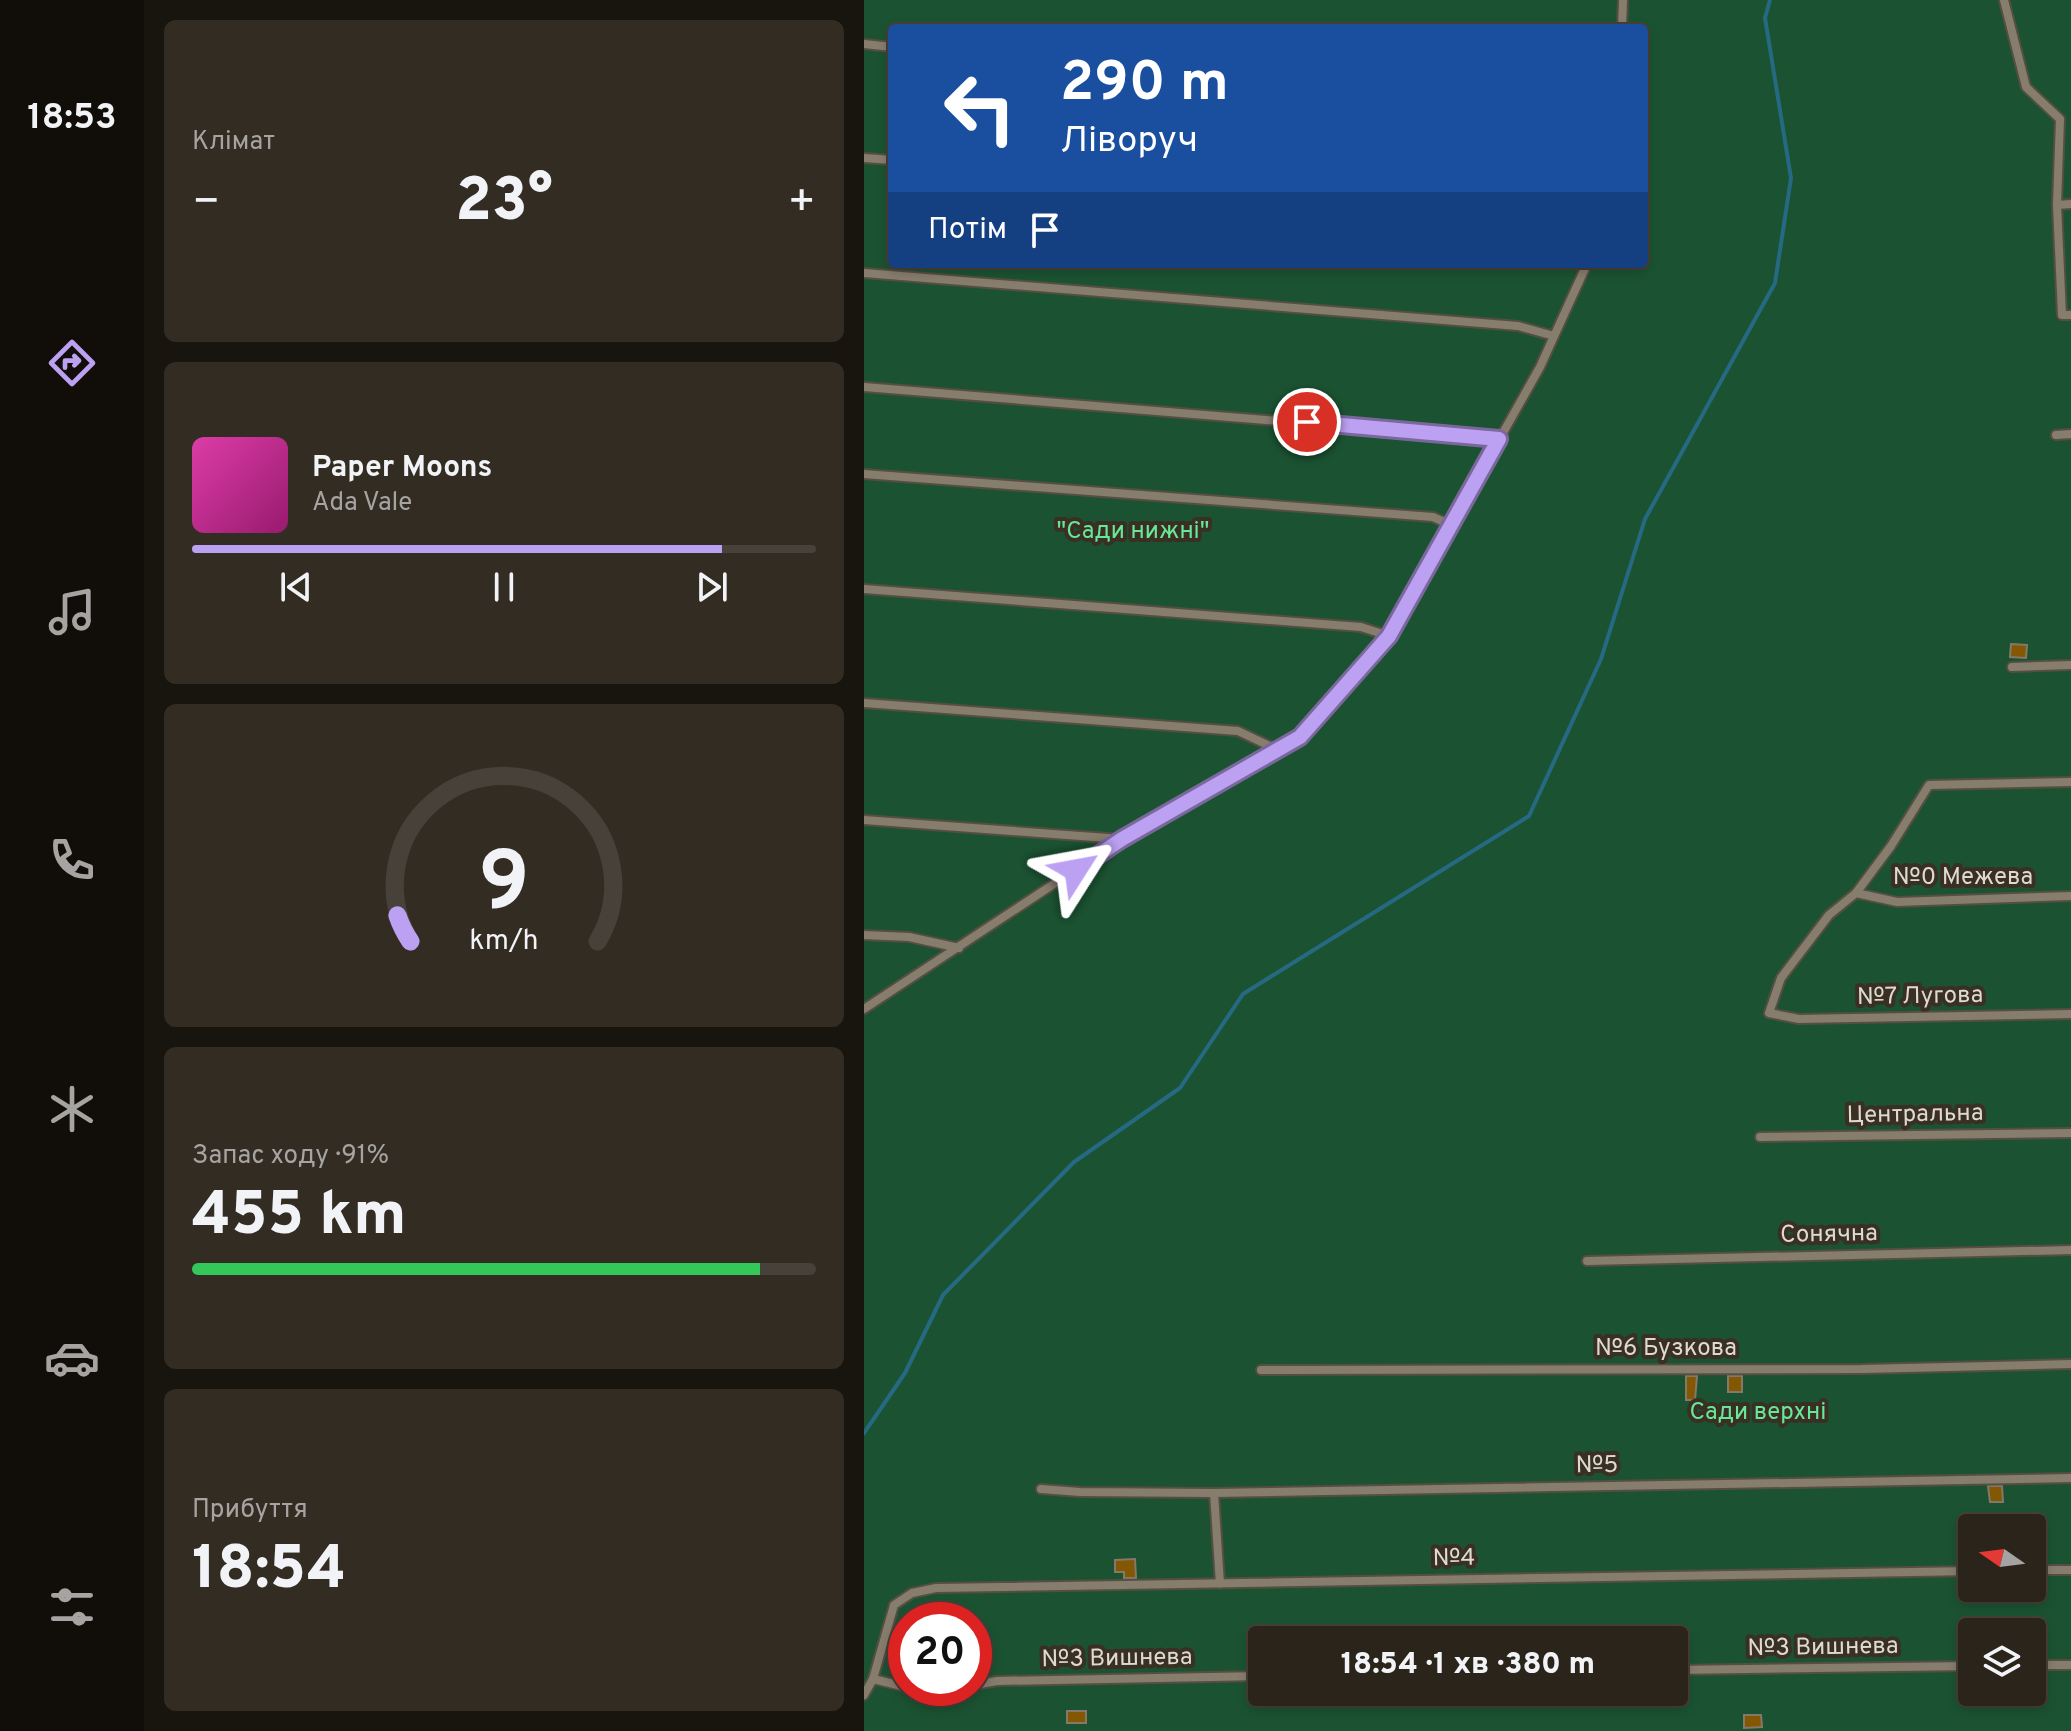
<!DOCTYPE html>
<html lang="uk">
<head>
<meta charset="utf-8">
<style>
	:root { --surface:#2b241a; --page:#332c23; --text:#f1f3f6; --muted:#a6a4a2; --line:#474139; --accent:#bca0f2 }
	body { margin:0; font-family:Overpass,sans-serif; background:var(--page); color:var(--text); height:100vh; display:flex; flex-direction:column; font-size:30px; white-space:nowrap }
	* { box-sizing:border-box; margin:0 }
	p { font-size:26px; color:var(--muted) }
	.icon { flex:none; width:44px; height:44px; fill:none; stroke:currentColor; stroke-width:2; stroke-linecap:round; stroke-linejoin:round }
	.map { position:relative; flex:1; overflow:hidden }
	.panel { display:flex; flex-direction:column; gap:20px; padding:20px; background:#18140e; width:720px }
	.panel>* { flex:none }
	.guide { position:absolute; left:24px; top:24px; width:760px; height:244px; border-radius:8px; box-shadow:0 4px 12px #0003,0 0 0 2px var(--line); background:#1a4fa0; color:#fff; overflow:hidden }
	.needle { width:52px; rotate:284deg }
	.tools { position:absolute; left:1094px; top:1514px; display:grid; gap:16px }
	.tools a { display:grid; place-items:center; width:88px; height:88px; border-radius:8px; background:var(--surface); box-shadow:0 4px 12px #0003,0 0 0 2px var(--line); font-size:40px }
	.speed { position:absolute; left:24px; top:1602px; display:flex; gap:16px; font-size:40px; font-weight:700; text-align:center }
	.speed>* { display:grid; place-content:center; width:104px; height:104px; border-radius:50%; background:var(--surface); box-shadow:0 4px 12px #0003,0 0 0 2px var(--line); line-height:1 }
	.speed .limit { border:12px solid #d22; background:#fff; color:#111 }
	.pin { position:absolute; display:grid; place-items:center; width:68px; height:68px; color:#fff; margin:-34px; border:4px solid #fff; border-radius:50%; box-shadow:0 2px 8px #0007 }
	.me { position:absolute; width:88px; margin:-44px; rotate:56deg; stroke-linejoin:round; filter:drop-shadow(0 0 6px #0008) }
	.turn { display:flex; align-items:center; gap:28px; height:168px; padding:0 40px; font-size:36px }
	.turn .icon { width:104px; height:104px; stroke-width:2.5 }
	.turn b { display:block; font-size:56px; line-height:68px }
	.then { display:flex; align-items:center; height:76px; padding:0 40px; background:#0003; gap:16px; font-size:30px }
	.big { font-size:60px; font-weight:800; line-height:1.1 }
	.panel .card { flex:1; display:flex; flex-direction:column; justify-content:center; gap:12px; min-width:0; padding:0 28px; border-radius:12px; background:var(--page) }
	.panel .dial { align-items:center; gap:0 }
	.dial svg { height:208px; overflow:visible; fill:none; stroke:var(--line); stroke-width:7; stroke-linecap:round; text-anchor:middle }
	.dial text { fill:var(--text); stroke:none }
	.song { display:flex; align-items:center; gap:24px }
	.cover { width:96px; height:96px; border-radius:12px; background:linear-gradient(135deg,hsl(320 70% 55%),hsl(320 70% 35%)) }
	.played { height:8px; border-radius:4px; background:linear-gradient(90deg,var(--accent) 85%,var(--line) 85%) }
	.keys { display:flex; justify-content:space-around; direction:ltr }
	.heat { display:flex; justify-content:space-between; align-items:center; font-size:44px; direction:ltr }
	.charge { height:12px; border-radius:6px; background:linear-gradient(90deg,#34c759 91%,var(--line) 0) }
	.trip { position:absolute; left:384px; top:1626px; width:440px; height:80px; border-radius:8px; background:var(--surface); box-shadow:0 4px 12px #0003,0 0 0 2px var(--line); font-weight:800; line-height:80px; text-align:center }
	main { display:flex; flex:1; min-height:0 }
	.tabs { display:flex; flex-direction:column; width:144px; justify-content:space-around; align-items:center; background:#110e0a; color:var(--muted) }
	.tabs .icon { width:56px; height:56px }
	.tabs .selected { color:var(--accent) }
	.tabs b { font-size:36px; color:var(--text) }
	.map>svg:first-child { display:block }
</style>
</head>
<body>
<main>
<nav class="tabs">
<b>18:53</b>
<svg class="icon selected" aria-label="directions" viewBox="0 0 24 24"><path d="M12 3l9 9-9 9-9-9zM9 14v-3h6M13 9l2 2-2 2"/></svg>
<svg class="icon" aria-label="music" viewBox="0 0 24 24"><path d="M9 18V5l10-2v13"/><circle cx="6" cy="18" r="3"/><circle cx="16" cy="16" r="3"/></svg>
<svg class="icon" aria-label="phone" viewBox="0 0 24 24"><path d="M5 4h4l2 5-3 2q2 4 5 5l2-3 5 2v4C11 20 4 13 5 4z"/></svg>
<svg class="icon" aria-label="climate" viewBox="0 0 24 24"><path d="M12 3v18M4 7l16 10M4 17L20 7"/></svg>
<svg class="icon" aria-label="car" viewBox="0 0 24 24"><path d="M5 17H2v-5l4-1 3-4h7l3 4 3 1v5h-3M9 17h6M6 11h13"/><circle cx="7" cy="17" r="2"/><circle cx="17" cy="17" r="2"/></svg>
<svg class="icon" aria-label="filters" viewBox="0 0 24 24"><path d="M4 7h16M4 17h16"/><circle cx="9" cy="7" r="2"/><circle cx="15" cy="17" r="2"/></svg>
</nav>
<section class="panel">
<div class="card"><p>Клімат</p>
<div class="heat"><a>−</a><b class="big">23°</b><a>+</a></div>
</div>
<div class="card">
<div class="song"><i class="cover"></i><div><b>Paper Moons</b><p>Ada Vale</p></div></div>
<div class="played"></div>
<div class="keys"><svg class="icon" aria-label="previous" viewBox="0 0 24 24"><path d="M18 5L8 12l10 7zM5 5v14"/></svg><svg class="icon" aria-label="pause" viewBox="0 0 24 24"><path d="M8 5v14M16 5v14"/></svg><svg class="icon" aria-label="next" viewBox="0 0 24 24"><path d="M6 5l10 7-10 7zM19 5v14"/></svg></div>
</div>
<div class="card dial"><svg viewBox="0 0 100 80">
<path d="M14 69A42 42 0 1 1 86 69"/>
<path d="M14 69A42 42 0 0 1 9 59" stroke="#bca0f2"/>
<text x="50" y="56" font-size="32" font-weight="700">9</text>
<text x="50" y="72" font-size="11">km/h</text>
</svg></div>
<div class="card"><p>Запас ходу · 91%</p><b class="big">455 km</b><div class="charge"></div></div>
<div class="card"><p>Прибуття</p><b class="big">18:54</b></div>
</section>
<div class="map">
<svg width="1207" height="1731" viewBox="0 0 1207 1731">
	<rect width="100%" height="100%" fill="#393023"/>
	<path fill="#1b5332" fill-rule="evenodd" d="M0,0h1207v1731h-1207zM28,28h752v236h-752zM1108,1528h60v60h-60zM42,1620h68v68h-68zM1108,1632h60v60h-60zM398,1640h412v52h-412z"/>
	<g fill="none" stroke-linecap="round" stroke-linejoin="round">
		<path stroke="#266983" stroke-width="4" d="M0,1433l41,-60 38,-78 131,-133 106,-74 63,-94 286,-178 72,-157 44,-140 130,-236 16,-105 -26,-160 5,-18"/>
	</g>
	<path fill="#845703" stroke="#847869" stroke-width="2" d="M1147,644l16,1 -1,13 -16,-1z
		M822,1376h11l-2,24h-9z
		M864,1376h14v16h-14z
		M1124,1486h14l1,16h-13z
		M271,1559l1,19h-12v-6h-9v-12z
		M203,1711h19v12h-19z
		M880,1715h17l1,12 -18,1z"/>
	<g fill="none" stroke-linecap="round" stroke-linejoin="round">
		<g stroke="#554e42" stroke-width="12">
			<path id="lane" d="M1140,0l22,87 34,32 -3,86 5,110h9
				M758,28l1,-28
				M0,44l28,3
				M0,158l28,2
				M1193,205l14,-1
				M0,273l654,53 36,10
				M0,387l635,52
				M1192,435l15,-1
				M0,474l569,43 18,8
				M0,589l497,38 28,9
				M1148,667l59,-2
				M0,703l374,28 40,19
				M1207,782l-142,3 -38,61 -35,47 -27,22 -48,63 -12,35 30,6 272,-5
				M0,820l257,19
				M992,893l41,9 174,-6
				M0,935l45,2 50,11
				M0,1009l258,-170 178,-102 89,-101 151,-269 47,-103
				M896,1137l311,-4
				M723,1261l484,-11
				M397,1370l601,-1 209,-5
				M177,1489l39,3 134,1
				M1168,1570h39
				M356,1584l-6,-91 857,-15
				M1168,1665h39
				M810,1670l298,-4
				M9,1679l33,8
				M110,1685l23,-4 265,-5
				M46,1688l9,2 40,-2
				M0,1695l9,-16 21,-74 18,-12 24,-5 1036,-17"/>
		</g>
		<use href="#lane" stroke="#877d6d" stroke-width="8"/>
	</g>
	<g fill="none" stroke-linecap="round" stroke-linejoin="round">
		<g stroke="#7a689d" stroke-width="20">
			<path id="route" d="M212,870l46,-31 178,-102 89,-101 110,-197 -192,-17"/>
		</g>
		<use href="#route" stroke="#bca0f2" stroke-width="14"/>
	</g>
	<g text-anchor="middle" dominant-baseline="central" stroke-width="8" stroke-linejoin="round" paint-order="stroke">
		<g font-size="24" fill="#67e798" stroke="#393023">
			<text x="269" y="532">"Сади нижні"</text>
			<text x="894" y="1413">Сади верхні</text>
		</g>
		<g font-size="24" fill="#dfdad1" stroke="#393023">
			<text x="1099" y="878">№0 Межева</text>
			<text transform="translate(1056 997) rotate(-1)">№7 Лугова</text>
			<text transform="translate(1051 1115) rotate(-1)">Центральна</text>
			<text transform="translate(965 1235) rotate(-1)">Сонячна</text>
			<text x="802" y="1349">№6 Бузкова</text>
			<text transform="translate(733 1466) rotate(-1)">№5</text>
			<text transform="translate(590 1559) rotate(-1)">№4</text>
			<text transform="translate(959 1648) rotate(-1)">№3 Вишнева</text>
			<text transform="translate(253 1659) rotate(-1)">№3 Вишнева</text>
		</g>
	</g>
</svg>
<div class="tools">
<a><svg class="needle" viewBox="-14 -14 28 28"><path d="M0-13l5 13h-10z" fill="#e53935"/><path d="M0 13l5-13h-10z" fill="#a6a4a2"/></svg></a>
<a><svg class="icon" aria-label="layers" viewBox="0 0 24 24"><path d="M12 4l9 5-9 5-9-5zM3 14l9 5 9-5"/></svg></a>
</div>
<div class="speed"><div class="limit">20</div></div>
<div class="pin" style="left:443px;top:422px;background:#d93025"><svg class="icon" aria-label="arrive" viewBox="0 0 24 24"><path d="M6 21V4h12l-3 4 3 4H6"/></svg></div>
<svg class="me" style="left:212px;top:870px" viewBox="-20 -20 40 40"><path d="M0-17L14 15 0 8-14 15z" fill="#bca0f2" stroke="#fff" stroke-width="4"/></svg>
<div class="trip">18:54 · 1 хв · 380 m</div>
<div class="guide">
<div class="turn"><svg class="icon" aria-label="left" viewBox="0 0 24 24"><path d="M17 20v-9H6M10 6l-5 5 5 5"/></svg><div><b>290 m</b>Ліворуч</div></div>
<div class="then">Потім<svg class="icon" aria-label="arrive" viewBox="0 0 24 24"><path d="M6 21V4h12l-3 4 3 4H6"/></svg></div>
</div>
</div>
</main>
</body>
</html>
